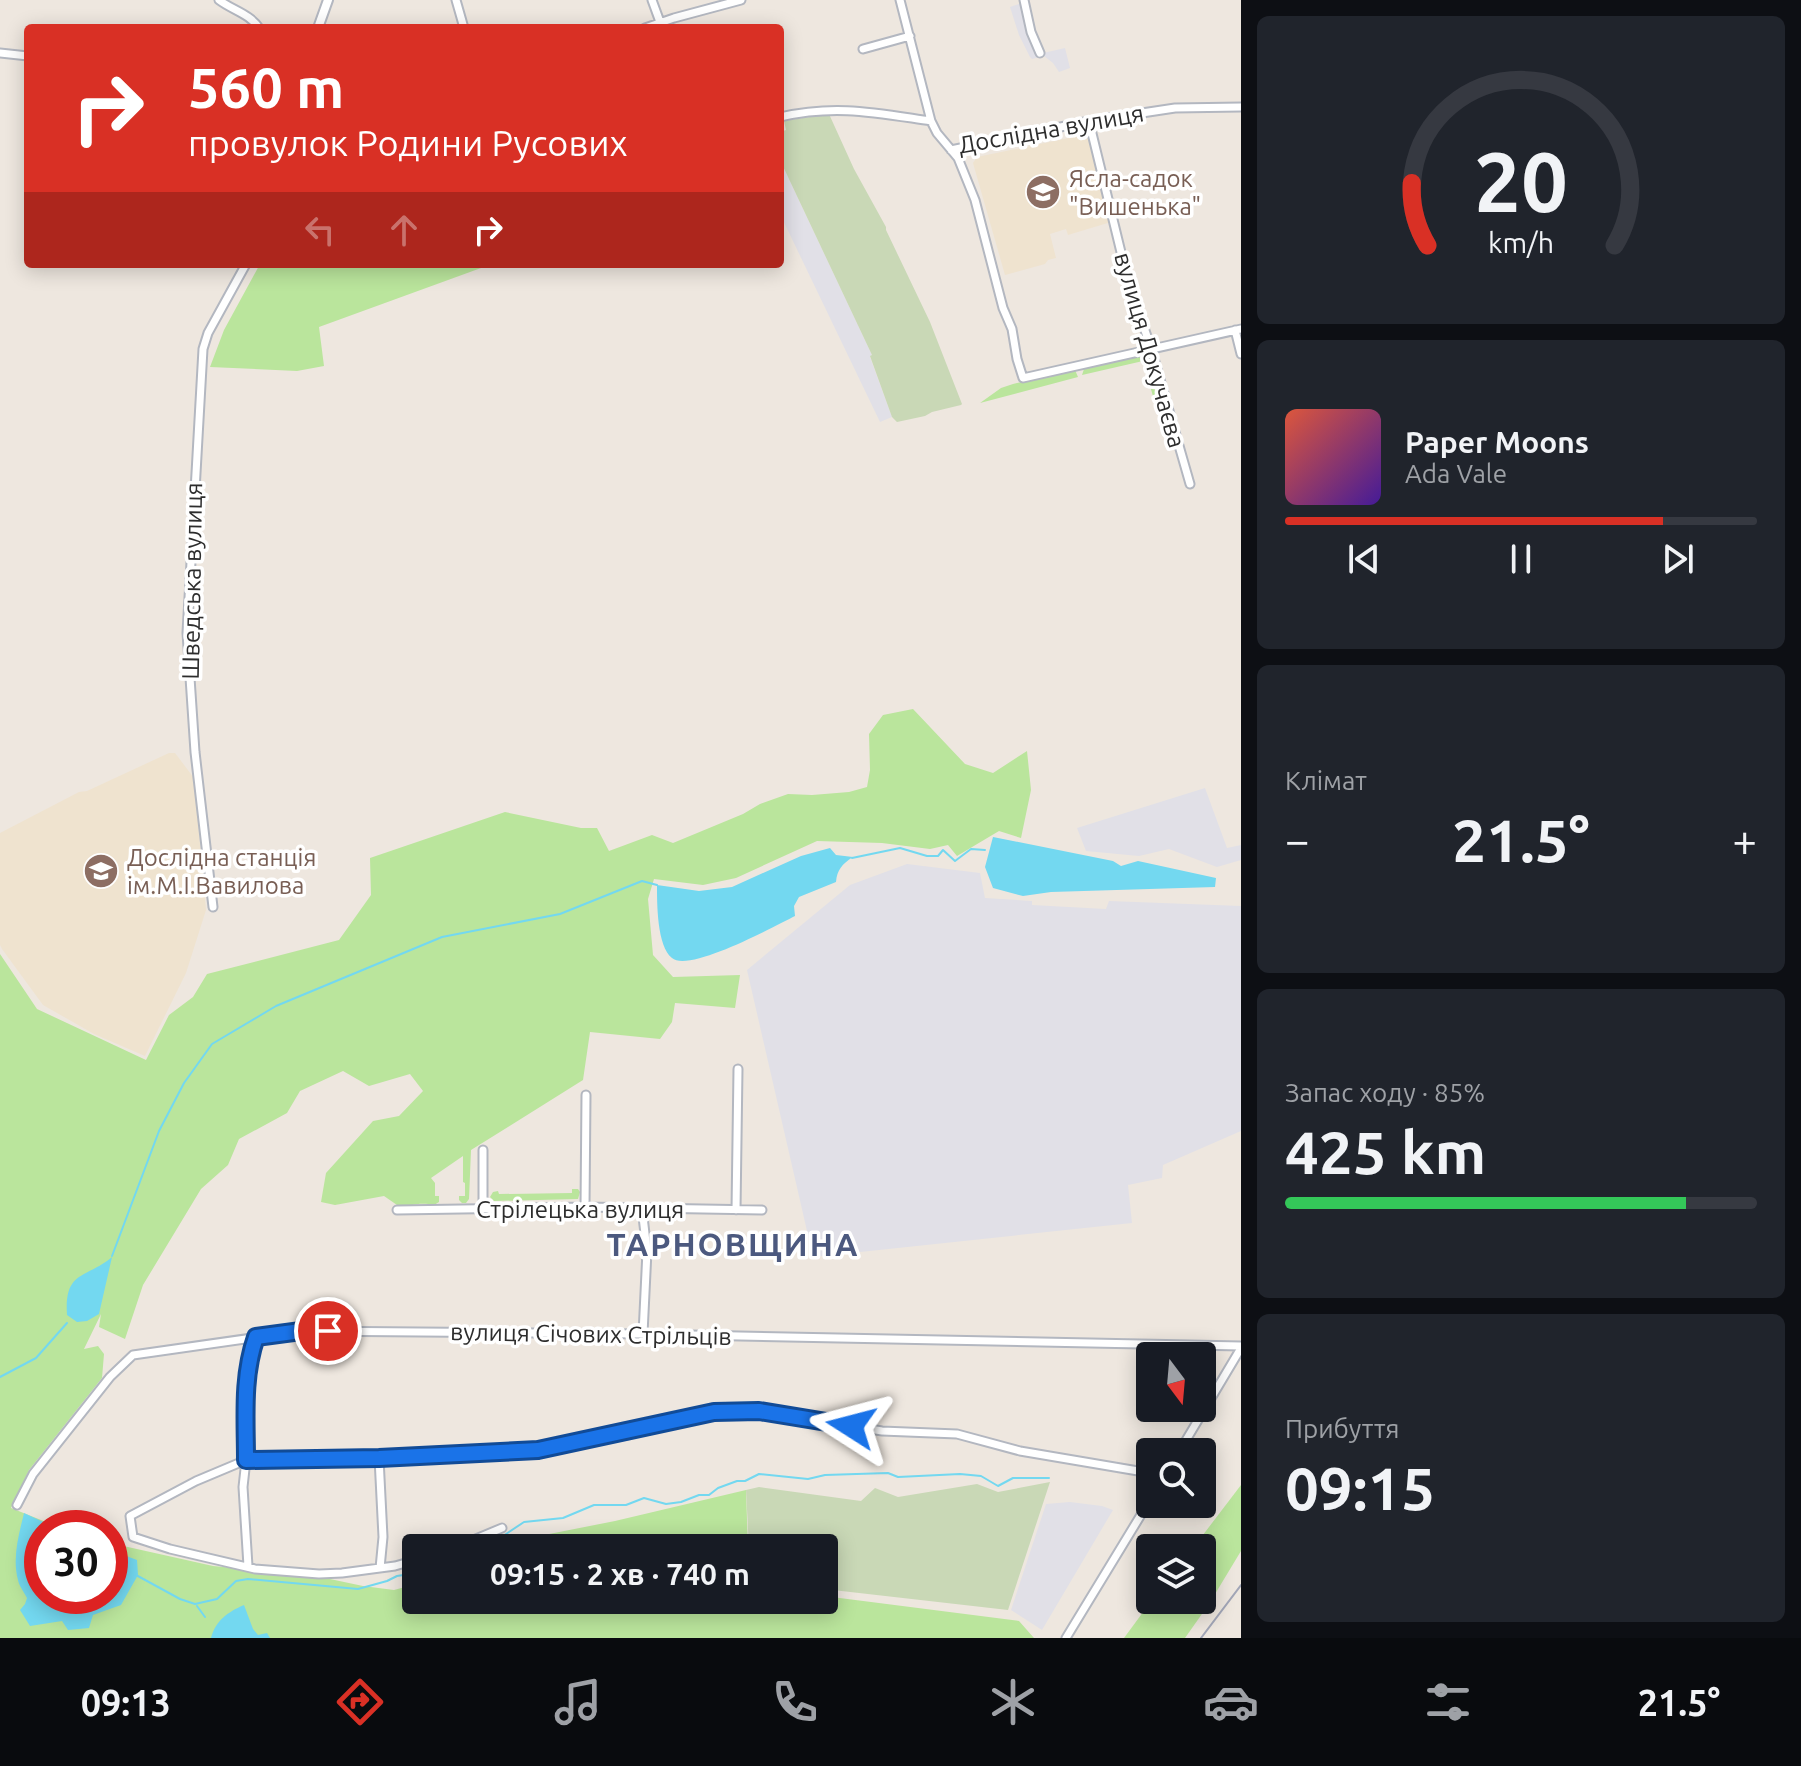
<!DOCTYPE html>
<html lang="uk">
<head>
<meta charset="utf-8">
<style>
	:root { --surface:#171b24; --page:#20242c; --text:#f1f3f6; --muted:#9ea1a6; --line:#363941; --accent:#d93025 }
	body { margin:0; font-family:Ubuntu,sans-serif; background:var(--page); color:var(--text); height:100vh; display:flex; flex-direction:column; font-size:30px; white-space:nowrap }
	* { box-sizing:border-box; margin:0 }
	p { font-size:26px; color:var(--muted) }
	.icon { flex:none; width:44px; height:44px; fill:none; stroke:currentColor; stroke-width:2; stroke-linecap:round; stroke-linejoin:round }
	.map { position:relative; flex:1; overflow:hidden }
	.sheet { display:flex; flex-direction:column; gap:16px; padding:16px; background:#0d0f14; width:560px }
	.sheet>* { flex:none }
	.top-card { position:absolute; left:24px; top:24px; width:760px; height:244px; border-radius:8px; box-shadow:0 4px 20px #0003; background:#d93025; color:#fff; overflow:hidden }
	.needle { width:52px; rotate:164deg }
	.tools { position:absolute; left:1136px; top:1342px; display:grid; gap:16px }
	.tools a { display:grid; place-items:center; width:80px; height:80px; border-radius:8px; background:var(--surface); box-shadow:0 4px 20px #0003; font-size:40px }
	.speed { position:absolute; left:24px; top:1510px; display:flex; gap:16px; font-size:40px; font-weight:700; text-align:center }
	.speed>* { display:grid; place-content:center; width:104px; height:104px; border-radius:50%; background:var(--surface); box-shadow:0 4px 20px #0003; line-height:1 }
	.speed .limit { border:12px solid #d22; background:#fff; color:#111 }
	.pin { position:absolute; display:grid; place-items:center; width:68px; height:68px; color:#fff; margin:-34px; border:4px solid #fff; border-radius:50%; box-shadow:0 2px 8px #0007 }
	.me { position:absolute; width:88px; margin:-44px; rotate:279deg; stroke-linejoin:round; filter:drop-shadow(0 0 6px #0008) }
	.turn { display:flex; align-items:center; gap:28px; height:168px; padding:0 32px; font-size:36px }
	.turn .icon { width:104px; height:104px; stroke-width:2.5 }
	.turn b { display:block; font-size:56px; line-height:68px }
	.lanes { display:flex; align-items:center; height:76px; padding:0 32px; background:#0003; justify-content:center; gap:40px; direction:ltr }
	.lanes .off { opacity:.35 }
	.big { font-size:60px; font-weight:700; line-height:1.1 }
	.sheet .tile { flex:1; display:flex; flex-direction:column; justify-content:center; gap:12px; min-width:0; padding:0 28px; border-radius:12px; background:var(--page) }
	.sheet .dial { align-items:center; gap:0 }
	.dial svg { height:208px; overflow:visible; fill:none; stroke:var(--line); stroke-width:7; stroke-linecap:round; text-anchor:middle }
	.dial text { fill:var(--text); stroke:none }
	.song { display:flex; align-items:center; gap:24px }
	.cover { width:96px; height:96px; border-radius:12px; background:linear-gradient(135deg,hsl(10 70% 55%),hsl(260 70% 35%)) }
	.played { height:8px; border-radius:4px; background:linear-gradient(90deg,var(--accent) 80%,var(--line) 80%) }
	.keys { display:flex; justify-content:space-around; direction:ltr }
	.heat { display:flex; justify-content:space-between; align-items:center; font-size:44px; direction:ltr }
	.charge { height:12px; border-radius:6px; background:linear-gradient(90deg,#34c759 85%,var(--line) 0) }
	.trip { position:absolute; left:402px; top:1534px; width:436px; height:80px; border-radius:8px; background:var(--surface); box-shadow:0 4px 20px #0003; font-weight:700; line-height:80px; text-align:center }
	.menu { display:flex; height:128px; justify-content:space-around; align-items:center; background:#090b0e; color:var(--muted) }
	.menu .icon { width:56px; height:56px }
	.menu .selected { color:var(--accent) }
	.menu b { font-size:36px; color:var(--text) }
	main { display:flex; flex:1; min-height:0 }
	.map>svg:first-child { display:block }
</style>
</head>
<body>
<main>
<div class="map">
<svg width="1241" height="1638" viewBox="0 0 1241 1638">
	<rect width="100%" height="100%" fill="#eee7df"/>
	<path fill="#e1e0e7" d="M1022,3l17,51 26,-6 5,20 -11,4 -6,-9 -9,-7 -12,3 -2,-2 -11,-22 -9,-28z
		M780,160l92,195 -2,2 22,60 -12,5 -100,-208z
		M1205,788l22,60 14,-3v15l-24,7 -48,-18 -30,7 -53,-5 -9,-23z
		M907,864l73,9 5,25 47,3v4l74,4 3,-8 132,5v225l-78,34 -1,13 -34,7 4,38 -319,34 -66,-287 103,-85z
		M1070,1502l32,4 11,4 -71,120 -31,-20 35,-106z"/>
	<path fill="#efe3cf" d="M1083,135l9,7 19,80 -43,13 -2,-6 -16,5 6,24 -8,2 -3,4 -40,11 -32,-112 4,-6z
		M169,753h6l19,25 12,132 -20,63 -41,83 -51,-22 -51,-29 -41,-56 -2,-4v-112l79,-41 8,-1z"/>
	<path fill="#bae59c" d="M260,264h232l-173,63 5,39 -27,5 -87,-4 14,-37z
		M1143,355l5,1 3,5 15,51 -8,2 -15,-53 -61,14 2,-6z
		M1075,370l3,7 -98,26 21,-15 12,-4z
		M913,709l52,55 28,9 34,-22 4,39 -10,48 -22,-7 -42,25 -9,-11 -18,4 -48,-6 -65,-2 -81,37 -33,7 -49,-6 -6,20 5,56 20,22 67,-2 -5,33 -60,-5 -3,19 -12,17 -70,-7 -7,48 -112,70 -2,49 -3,4h-4l-3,-3v-4h6v-13l-2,-1v-26l-32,22 4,5v13h4v6l-5,3c-14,-3 -24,0 -37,5v-5l-13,-9 -49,9 -14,-3 5,-29 47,-52 26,-5 24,-25 -13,-17 -41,12 -26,-15 -43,20 -13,22 -48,26 -11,26 -27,24 -58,96 -18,54 -26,-12 2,-13 -17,35 14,-3 6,8 -2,24 -73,92 -18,38 50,20h-19v68h68v-53l103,23 98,9 52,11 31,4 22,-6v16h408v-4l195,25 15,17h-1034v-684l37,55 109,51 23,-45 24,-18 14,-23 132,-34 32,-45 -1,-37 135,-46 76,16h16l12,23 43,-16 21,8 70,-29 17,-10 28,-10 24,1 37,-3 18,-5 3,-17 -1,-36 14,-19z
		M572,1189h6l2,3 -2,7 -84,2 -4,-4 3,-5 5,-1 1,3 73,-1z
		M1241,1485v66l-32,53 -24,34h-61l28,-38h50v-52h-9z
		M746,1490l2,58h-232l23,-12 76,-15z"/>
	<path fill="#c9d8b6" d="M829,114l25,55 32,58v3l44,92 32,82 -1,1 -29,7 -7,4 -28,6 -5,-5 -22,-61 2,-1 -92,-195v-28l6,-2 -2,-9z
		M1050,1482l-42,128 -184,-21v-41h-75l-3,-58 13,-3 102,14 14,-13 23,9 79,-13 21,8z"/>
	<path fill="#73d8f0" d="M993,837l120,24 8,5 17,-5 78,17 -1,9 -164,5 -28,4 -30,-8 -8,-21z
		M830,848l6,7 17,2c-11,7 -16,13 -17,25l-37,15 -5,9 1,10c-20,10 -106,57 -123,42 -15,-12 -15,-54 -15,-73l42,6 33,-4 69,-31z
		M112,1257l-13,57 -12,7 -10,1 -10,-7c-3,-45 19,-36 45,-58z
		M24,1513l32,15h-14v68h68v-46l27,10 1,15 -17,30 -28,10 -4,13 -21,2 -6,-9 -32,5 -10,-16 5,-6 2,-6c-3,-6 -8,-12 -9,-18 -6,-22 1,-46 6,-67z
		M244,1605l9,24 5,6 9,-2 3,5h-59c5,-18 17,-26 33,-33z"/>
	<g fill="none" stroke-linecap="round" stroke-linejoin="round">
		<path stroke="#73d8f0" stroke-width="2" d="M852,858l48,-10 27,8h11l5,-6 12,11 16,-12 14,1
			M112,1256l47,-125 25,-48 28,-39 64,-38 166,-69 118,-23 82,-33 15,4
			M0,1377l36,-19 31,-35
			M477,1548l14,-4 33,-22 39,-4 31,-13h32l18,-7 22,6 15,-2 18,-7h10l9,-7 19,-7h8l14,-7 49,5 17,-4 63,-2 10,4 62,-3 21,2 17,10 15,-8h36
			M136,1575l44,24 15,5 22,-5 19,-18 12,-2 110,10 29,-8 10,-5 19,-3
			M197,1606l8,11"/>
		<g stroke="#b3b7c0" stroke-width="11">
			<path id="minor" d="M219,0c13,10 31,14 40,28
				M456,0l8,28
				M652,0l8,22 1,6
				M900,0l31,121
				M1024,0l7,32 9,21
				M645,28l29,-10 67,-18
				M863,49l47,-13
				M0,53l28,3
				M780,117c56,-13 96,-4 151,4l6,12 21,25 17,42 28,108 9,21 5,30 6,19 218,-49
				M1089,121l39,160 23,67 39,136
				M951,150l138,-29 86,-13 66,-1
				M1235,330l6,24
				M213,907l-18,-155 -8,-119 16,-284 5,-16 38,-69
				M483,1150v58
				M585,1207l1,-112
				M642,1208l5,43 -4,83
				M397,1210l188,-3 177,3
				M736,1210l2,-141
				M1179,1452l62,-104
				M379,1458l4,79 -3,31
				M17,1505l16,-31 77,-97 23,-22 168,-24 342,3 598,12
				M454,1548l48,-20
				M416,1560l-21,6 -53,7 -23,1 -64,-5 -85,-20 -37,-12 -3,-21 66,-35 50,-21 133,-2 159,-8 176,-38 45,-1 123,20 75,3 63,17 130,22
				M248,1566l-5,-79 3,-27v-79l3,-25 7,-19
				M1066,1638l84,-138"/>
		</g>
		<g stroke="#b3b7c0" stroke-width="12">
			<path id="tertiary" d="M318,28l10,-28"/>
		</g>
		<use href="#minor" stroke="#fff" stroke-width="7"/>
		<use href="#tertiary" stroke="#fff" stroke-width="8"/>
		<path stroke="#a2a6b7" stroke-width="2" d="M1201,1638l40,-53"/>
	</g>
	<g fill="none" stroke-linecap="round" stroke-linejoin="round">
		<g stroke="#114b97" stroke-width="20">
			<path id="route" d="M328,1331h-27l-45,6c-14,40 -10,82 -10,123l133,-2 159,-8 176,-38 45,-1 92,15"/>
		</g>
		<use href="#route" stroke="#1a73e8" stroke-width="14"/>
	</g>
	<defs>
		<g id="school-disc" transform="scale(1.8)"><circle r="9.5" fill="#8d6e63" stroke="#fff"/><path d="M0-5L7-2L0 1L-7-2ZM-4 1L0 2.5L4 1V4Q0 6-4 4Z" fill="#fff"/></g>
		<g id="university-disc" transform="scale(1.8)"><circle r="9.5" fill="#8d6e63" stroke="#fff"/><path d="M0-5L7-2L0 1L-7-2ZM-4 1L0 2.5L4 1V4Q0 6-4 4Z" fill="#fff"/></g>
	</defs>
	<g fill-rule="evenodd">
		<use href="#school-disc" x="1043" y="192"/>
		<use href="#university-disc" x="101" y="871"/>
	</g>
	<g text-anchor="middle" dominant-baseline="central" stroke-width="7" stroke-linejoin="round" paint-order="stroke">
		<g font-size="24" fill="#2d2d2d" stroke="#fff">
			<text transform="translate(1051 129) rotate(-10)">Дослідна вулиця</text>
			<text transform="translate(1150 350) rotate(74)">вулиця Докучаєва</text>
			<text transform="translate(192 581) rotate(-89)">Шведська вулиця</text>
			<text x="580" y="1209">Стрілецька вулиця</text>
			<text transform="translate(591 1334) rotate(1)">вулиця Січових Стрільців</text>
		</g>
		<g font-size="24" fill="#785e54" stroke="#fff" text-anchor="start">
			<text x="1069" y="178">Ясла-садок<tspan x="1069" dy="28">"Вишенька"</tspan></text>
			<text x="127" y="857">Дослідна станція<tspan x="127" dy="28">ім.М.І.Вавилова</tspan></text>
		</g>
		<g font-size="32" font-weight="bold" letter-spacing="2" fill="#4c597f" stroke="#fff">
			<text x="733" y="1244">ТАРНОВЩИНА</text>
		</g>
	</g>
</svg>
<div class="tools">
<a><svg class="needle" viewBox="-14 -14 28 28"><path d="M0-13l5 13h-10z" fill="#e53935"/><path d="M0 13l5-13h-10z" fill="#9ea1a6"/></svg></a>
<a><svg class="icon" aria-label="search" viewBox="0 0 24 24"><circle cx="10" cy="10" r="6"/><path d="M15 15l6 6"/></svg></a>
<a><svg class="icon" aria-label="layers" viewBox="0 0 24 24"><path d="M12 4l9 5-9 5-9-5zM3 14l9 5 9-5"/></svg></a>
</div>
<div class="speed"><div class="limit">30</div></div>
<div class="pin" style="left:328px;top:1331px;background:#d93025"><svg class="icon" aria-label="arrive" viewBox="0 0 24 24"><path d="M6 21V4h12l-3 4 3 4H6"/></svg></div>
<svg class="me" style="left:851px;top:1426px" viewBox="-20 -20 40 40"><path d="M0-17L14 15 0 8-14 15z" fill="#1a73e8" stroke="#fff" stroke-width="4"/></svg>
<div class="trip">09:15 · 2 хв · 740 m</div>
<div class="top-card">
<div class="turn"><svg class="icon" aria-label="right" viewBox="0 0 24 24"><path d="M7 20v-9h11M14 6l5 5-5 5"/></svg><div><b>560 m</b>провулок Родини Русових</div></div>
<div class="lanes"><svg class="icon off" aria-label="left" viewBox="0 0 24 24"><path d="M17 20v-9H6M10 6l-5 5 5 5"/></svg><svg class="icon off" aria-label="ahead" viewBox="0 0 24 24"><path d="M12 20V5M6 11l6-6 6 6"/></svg><svg class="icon" aria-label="right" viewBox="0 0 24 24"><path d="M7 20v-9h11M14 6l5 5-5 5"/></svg></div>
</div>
</div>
<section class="sheet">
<div class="tile dial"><svg viewBox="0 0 100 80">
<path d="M14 69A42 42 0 1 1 86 69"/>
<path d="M14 69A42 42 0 0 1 8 45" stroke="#d93025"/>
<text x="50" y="56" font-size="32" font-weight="700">20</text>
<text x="50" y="72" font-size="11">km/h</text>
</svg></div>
<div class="tile">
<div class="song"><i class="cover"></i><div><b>Paper Moons</b><p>Ada Vale</p></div></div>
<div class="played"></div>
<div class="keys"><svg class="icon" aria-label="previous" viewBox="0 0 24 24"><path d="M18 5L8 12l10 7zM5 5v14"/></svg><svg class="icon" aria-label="pause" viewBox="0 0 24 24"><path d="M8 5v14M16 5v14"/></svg><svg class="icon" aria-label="next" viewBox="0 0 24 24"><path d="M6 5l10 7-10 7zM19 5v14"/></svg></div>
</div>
<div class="tile"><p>Клімат</p>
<div class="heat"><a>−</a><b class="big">21.5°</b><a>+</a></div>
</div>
<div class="tile"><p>Запас ходу · 85%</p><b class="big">425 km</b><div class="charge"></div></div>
<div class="tile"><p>Прибуття</p><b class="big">09:15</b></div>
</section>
</main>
<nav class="menu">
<b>09:13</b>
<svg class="icon selected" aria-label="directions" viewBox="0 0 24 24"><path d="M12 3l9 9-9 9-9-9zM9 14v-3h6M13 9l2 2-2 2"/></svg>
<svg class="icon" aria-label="music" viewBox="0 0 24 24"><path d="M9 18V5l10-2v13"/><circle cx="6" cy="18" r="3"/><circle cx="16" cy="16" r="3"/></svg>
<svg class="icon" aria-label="phone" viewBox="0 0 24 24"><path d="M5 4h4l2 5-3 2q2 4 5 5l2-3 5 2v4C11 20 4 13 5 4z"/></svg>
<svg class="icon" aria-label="climate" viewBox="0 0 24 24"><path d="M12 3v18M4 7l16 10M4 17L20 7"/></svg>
<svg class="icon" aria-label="car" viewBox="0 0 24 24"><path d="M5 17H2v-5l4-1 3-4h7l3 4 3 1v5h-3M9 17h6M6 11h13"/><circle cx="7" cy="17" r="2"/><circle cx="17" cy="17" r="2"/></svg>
<svg class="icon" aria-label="filters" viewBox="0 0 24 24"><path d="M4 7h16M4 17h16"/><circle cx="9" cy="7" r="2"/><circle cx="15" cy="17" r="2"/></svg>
<b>21.5°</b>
</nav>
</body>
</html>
